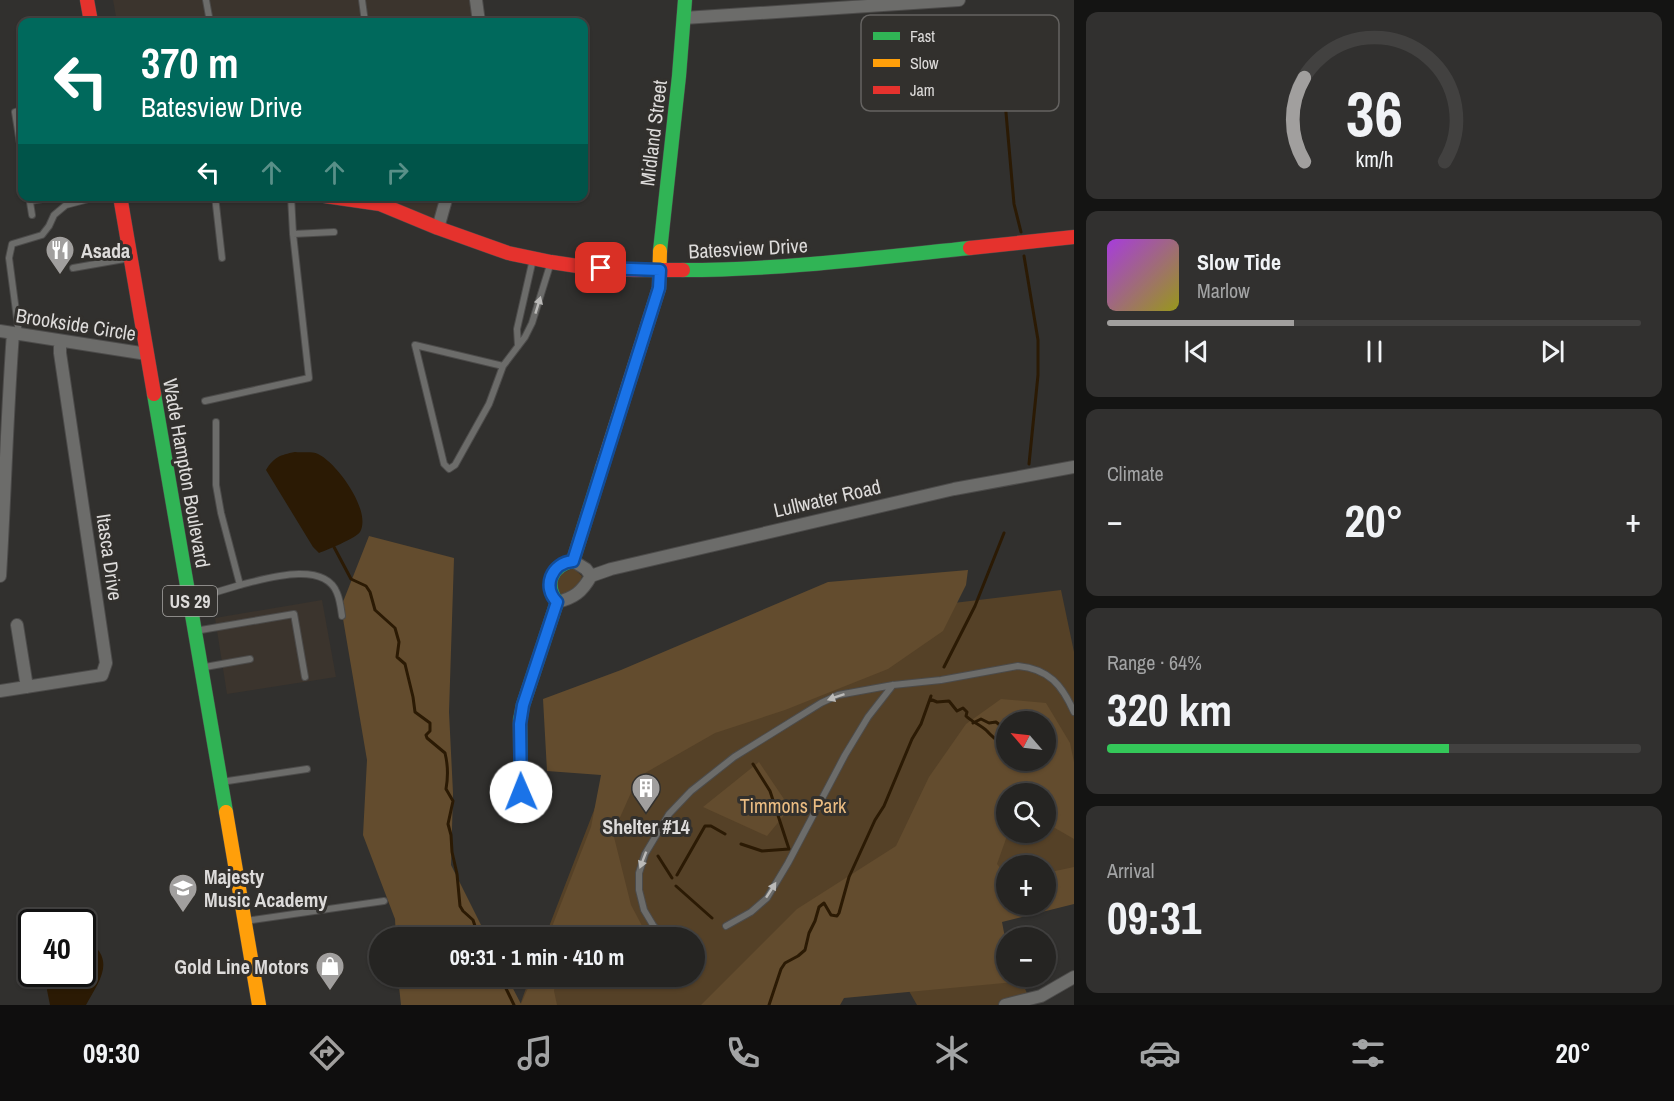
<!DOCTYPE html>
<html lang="en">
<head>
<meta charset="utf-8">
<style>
	:root { --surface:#252422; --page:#31302f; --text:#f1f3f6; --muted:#a3a4a5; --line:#424140; --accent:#a19f9e }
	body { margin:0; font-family:"Archivo Narrow",sans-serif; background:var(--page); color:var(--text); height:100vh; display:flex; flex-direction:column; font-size:22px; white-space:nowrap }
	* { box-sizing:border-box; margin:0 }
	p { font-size:20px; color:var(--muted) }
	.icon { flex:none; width:33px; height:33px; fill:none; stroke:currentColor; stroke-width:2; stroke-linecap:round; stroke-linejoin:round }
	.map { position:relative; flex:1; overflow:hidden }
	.side { display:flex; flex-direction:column; gap:12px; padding:12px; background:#141413; width:600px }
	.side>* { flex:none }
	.banner { position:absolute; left:18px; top:18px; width:570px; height:183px; border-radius:12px; box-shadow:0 2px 4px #0004,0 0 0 2px var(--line); background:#00695c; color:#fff; overflow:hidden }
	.needle { width:39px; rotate:298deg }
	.fabs { position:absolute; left:996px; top:711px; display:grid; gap:12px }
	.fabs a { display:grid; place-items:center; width:60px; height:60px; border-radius:50%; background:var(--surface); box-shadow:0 2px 4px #0004,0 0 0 2px var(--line); font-size:30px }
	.speed { position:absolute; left:18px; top:909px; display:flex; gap:12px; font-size:30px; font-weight:700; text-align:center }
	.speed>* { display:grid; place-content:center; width:78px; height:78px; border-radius:50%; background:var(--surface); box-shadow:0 2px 4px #0004,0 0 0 2px var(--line); line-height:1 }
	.speed .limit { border:3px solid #111; border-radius:9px; background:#fff; color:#111 }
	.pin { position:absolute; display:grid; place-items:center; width:51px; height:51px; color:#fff; margin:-26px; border-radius:12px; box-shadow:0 3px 9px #0006 }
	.me { position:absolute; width:66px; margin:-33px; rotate:359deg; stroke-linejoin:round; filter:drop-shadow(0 0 4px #0008) }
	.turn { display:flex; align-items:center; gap:21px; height:126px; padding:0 24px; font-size:27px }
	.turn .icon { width:78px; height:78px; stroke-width:2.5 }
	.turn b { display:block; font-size:42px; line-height:51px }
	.lanes { display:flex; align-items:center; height:57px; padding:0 24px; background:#0003; justify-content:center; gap:30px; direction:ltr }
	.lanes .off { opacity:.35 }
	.big { font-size:45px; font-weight:700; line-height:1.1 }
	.side .card { flex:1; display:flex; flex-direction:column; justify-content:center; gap:9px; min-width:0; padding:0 21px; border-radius:12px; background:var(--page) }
	.side .dial { align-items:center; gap:0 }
	.dial svg { height:156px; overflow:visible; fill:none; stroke:var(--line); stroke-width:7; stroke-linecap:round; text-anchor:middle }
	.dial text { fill:var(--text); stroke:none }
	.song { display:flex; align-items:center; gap:18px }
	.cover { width:72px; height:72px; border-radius:9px; background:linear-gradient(135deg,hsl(280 70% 55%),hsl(60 70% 35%)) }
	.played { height:6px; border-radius:3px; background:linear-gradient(90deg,var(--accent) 35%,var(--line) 35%) }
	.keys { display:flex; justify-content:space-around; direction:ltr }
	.heat { display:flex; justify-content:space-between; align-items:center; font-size:33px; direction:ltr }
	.charge { height:9px; border-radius:4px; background:linear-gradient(90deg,#34c759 64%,var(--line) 0) }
	.trip { position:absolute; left:369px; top:927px; width:336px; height:60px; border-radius:30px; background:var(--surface); box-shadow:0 2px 4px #0004,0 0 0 2px var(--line); font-weight:700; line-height:60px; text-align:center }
	.tabs { display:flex; height:96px; justify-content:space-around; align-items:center; background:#0f0e0e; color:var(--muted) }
	.tabs .icon { width:42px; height:42px }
	.tabs .current { color:var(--accent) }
	.tabs b { font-size:27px; color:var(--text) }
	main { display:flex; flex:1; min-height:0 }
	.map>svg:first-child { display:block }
</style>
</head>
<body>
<main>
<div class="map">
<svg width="1074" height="1005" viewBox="0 0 1074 1005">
	<rect width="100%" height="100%" fill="#31302e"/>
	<path fill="#3b342d" d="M113,0h360l2,22h-358z
		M340,197h101l-6,24z
		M322,600l14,77 -109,17 -12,-76z"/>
	<path fill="#554127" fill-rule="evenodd" d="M573,568l9,8 -3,10 -16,9 -6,-4 -1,-14z
		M1061,590l13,62v229l-28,9v-24h-40v38l-8,13 8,23v36l14,1 9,21 -31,7h-81l-35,-61 -87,61h-275l10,-28 164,-1v-38l-149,-1 68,-176 324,-156zM1006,722h40v38h-40zM1006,794h40v38h-40z"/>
	<path fill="#634c2e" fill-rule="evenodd" d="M369,536l85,22 -5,154 4,81 -2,72 36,72h-91l-1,-18 -32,-84 4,-75 -26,-153z
		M968,570l-2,15 -23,46 -55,38 -103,41 -70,23 -77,44 -25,56 18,72 17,32h-100l43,-110 10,-52 -54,-4 -4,-72 78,-29 207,-88z
		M1001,699l45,4 24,40 4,19v77l-19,-11 -9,-1v-33h-40v38l2,1 -11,31 9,11v29h40v-31l28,-6v37l-72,18 4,21v33l8,1 1,5 -171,16 -4,7h-139l96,-96 99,-63 33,-69 37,-53zM1006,722h40v38h-40z
		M759,762l31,46 -23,28 -64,-29z
		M398,977h109l14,27 12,-27h23l-2,14 3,14h-156z"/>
	<path fill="#2b1a04" d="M295,452c7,1 17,-1 23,2 19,9 54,57 42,78 -4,6 -33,18 -41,21l-6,-6 -47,-77c8,-13 14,-15 29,-18z
		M87,940c30,20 12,41 -1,65h-36l-3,-15 4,-16h31l1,-33z"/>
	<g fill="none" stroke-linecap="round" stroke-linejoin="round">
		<path stroke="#2b1a04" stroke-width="3" d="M1007,20l-3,70 10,114 7,28
			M1024,256l14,84v35l-9,89
			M334,547l17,32 15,7 4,6 5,18 20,18 4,14 -2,15 8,7 8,33 2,15 15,11v8l-4,4 1,3 18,15c3,12 3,25 1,36l7,12 -5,23 3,11 1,17 5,22 3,32 3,5 10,9 6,18
			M944,667l31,-61 29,-73
			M930,699l7,3 12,-1 8,10 6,-3 4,4 -1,4c6,6 15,9 21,15 6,7 12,11 19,16
			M973,723l8,-4 8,4 7,-1 10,8
			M1021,760l9,10
			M753,764l17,27 19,58
			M741,844l21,7 27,-2
			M658,856l14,22
			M677,875l28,-49h6l14,8
			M676,886l36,32
			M500,976l14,29
			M769,1005l12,-36 4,-6 13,-7 7,-6 4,-17 6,-12 4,-14 5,-4 7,12 6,1 2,-3 10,-36 26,-57 9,-14 28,-67 9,-15 10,-28"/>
		<g stroke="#4c4b4a" stroke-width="8">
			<path id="lane" d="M206,0l4,22
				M362,0l3,22
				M22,110l-7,2 7,44
				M29,196l3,19
				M215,196l7,62
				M30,201l30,-5
				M293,234l41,-2
				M73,268l57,-10
				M19,334l-10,-76 3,-14 30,-9 7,-9 5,-11 12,-10 34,-9
				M518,346l-1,-17 16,-70
				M503,366l-88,-21 29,119 5,5 6,-4 34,-61 14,-38 22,-29 7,-14 19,-61
				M205,401l104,-23 -16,-144 -2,-38
				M240,585c25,-6 84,-25 97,8 3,7 4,16 5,23
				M193,599l47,-14 -19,-72 -5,-28v-63
				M195,631l99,-17 11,63
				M205,667l45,-8
				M221,782l86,-13
				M245,921l139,-20
				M726,926l25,-14 16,-14 21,-35 57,-108 23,-38 25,-32
				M663,938l-10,-13 -9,-15 -5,-20v-17l6,-19 24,-40 22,-23 43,-34 87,-54 17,-8 55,-10 48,-5 77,-14c31,3 44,19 56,46"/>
		</g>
		<g stroke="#4c4b4a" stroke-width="14">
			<path id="street" d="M476,0l3,22
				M684,18l275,-18
				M438,228l9,-32
				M0,331l147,23
				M573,561l13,8 5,7 20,-7 343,-80 120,-22
				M0,576c5,-81 7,-162 13,-243
				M557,602c17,-4 25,-10 34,-26
				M17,625l10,62
				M0,691l102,-16 4,-12 -46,-310v-12
				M1005,1005l36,-9 33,-19"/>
		</g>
		<g stroke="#4c4b4a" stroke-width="15">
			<path id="fast" d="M660,251l19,-175 6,-76
				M683,270c96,0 191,-12 287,-22
				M154,394l72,418
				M521,792l-1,-72 3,-15 34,-103c-13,-18 -6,-36 16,-41l29,-93"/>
		</g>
		<g stroke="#4c4b4a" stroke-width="15">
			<path id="slow" d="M602,468l57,-180 1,-37
				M226,812l33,193"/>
		</g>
		<g stroke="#4c4b4a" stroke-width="15">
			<path id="jam" d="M87,0l4,22
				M120,196l34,198
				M325,196l55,8 58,24 70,25 43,9 33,5 51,3h48
				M970,248l104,-11"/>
		</g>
		<use href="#lane" stroke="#6c6c6a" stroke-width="6"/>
		<use href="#street" stroke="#6c6c6a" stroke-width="12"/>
		<use href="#fast" stroke="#30b455" stroke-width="14"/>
		<use href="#slow" stroke="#ff9f0a" stroke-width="14"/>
		<use href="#jam" stroke="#e5322d" stroke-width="14"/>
	</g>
	<defs><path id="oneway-solid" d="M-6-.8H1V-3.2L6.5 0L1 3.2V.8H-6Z" transform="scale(1.5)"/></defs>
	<g fill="#bbbab8">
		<use href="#oneway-solid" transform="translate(538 305) rotate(-73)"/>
		<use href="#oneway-solid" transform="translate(836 697) rotate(161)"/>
		<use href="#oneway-solid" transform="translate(643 860) rotate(111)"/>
		<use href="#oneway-solid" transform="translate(771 890) rotate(-57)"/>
	</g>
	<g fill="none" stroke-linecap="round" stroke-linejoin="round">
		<g stroke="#114b97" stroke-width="15">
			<path id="route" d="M521,792l-1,-68 3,-19 34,-103c-15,-15 -6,-39 16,-41l86,-273 1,-18 -59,-2"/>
		</g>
		<use href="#route" stroke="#1a73e8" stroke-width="10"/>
	</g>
	<defs>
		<g id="restaurant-pin" transform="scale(1.5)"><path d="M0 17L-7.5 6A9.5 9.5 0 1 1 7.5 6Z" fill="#a19f9e" stroke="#32302d"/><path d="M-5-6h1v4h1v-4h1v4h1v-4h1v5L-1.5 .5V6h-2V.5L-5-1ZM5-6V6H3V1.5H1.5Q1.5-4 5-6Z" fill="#fff"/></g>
		<g id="building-pin" transform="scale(1.5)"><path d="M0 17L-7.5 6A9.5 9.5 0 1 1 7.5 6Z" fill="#a19f9e" stroke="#32302d"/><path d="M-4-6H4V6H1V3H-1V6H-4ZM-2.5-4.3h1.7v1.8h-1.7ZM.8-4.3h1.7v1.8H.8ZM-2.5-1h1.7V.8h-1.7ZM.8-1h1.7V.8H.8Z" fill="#fff"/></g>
		<g id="school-pin" transform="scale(1.5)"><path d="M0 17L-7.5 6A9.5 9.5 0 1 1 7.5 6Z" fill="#a19f9e" stroke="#32302d"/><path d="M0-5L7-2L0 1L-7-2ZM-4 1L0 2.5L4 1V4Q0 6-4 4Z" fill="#fff"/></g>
		<g id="shop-pin" transform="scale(1.5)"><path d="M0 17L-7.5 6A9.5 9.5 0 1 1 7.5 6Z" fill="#a19f9e" stroke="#32302d"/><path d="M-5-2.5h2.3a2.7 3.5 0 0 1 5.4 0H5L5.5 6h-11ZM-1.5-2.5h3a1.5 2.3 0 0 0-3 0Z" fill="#fff"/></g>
	</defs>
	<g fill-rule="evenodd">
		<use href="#restaurant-pin" x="60" y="250"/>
		<use href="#building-pin" x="646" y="788"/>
		<use href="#school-pin" x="183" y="888"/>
		<use href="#shop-pin" x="330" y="966"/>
	</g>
	<g text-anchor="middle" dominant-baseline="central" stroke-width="6" stroke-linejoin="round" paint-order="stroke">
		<rect fill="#32302d" stroke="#aaa8a6" stroke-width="1.5" x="163" y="586" width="54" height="30" rx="4.5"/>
		<g font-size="18" font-weight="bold" fill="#dddbda">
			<text x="190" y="601">US 29</text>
		</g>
		<g font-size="20" fill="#dddbda" stroke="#32302d">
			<text transform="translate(653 133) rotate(-83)">Midland Street</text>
			<text transform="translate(748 248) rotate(-3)">Batesview Drive</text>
			<text transform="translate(76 324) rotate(9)">Brookside Circle</text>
			<text transform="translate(187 473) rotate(80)">Wade Hampton Boulevard</text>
			<text transform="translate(827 498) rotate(-13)">Lullwater Road</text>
			<text transform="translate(110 557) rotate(82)">Itasca Drive</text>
		</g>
		<g font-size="20" font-weight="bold" fill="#dddbda" stroke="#32302d" text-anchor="start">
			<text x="81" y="250">Asada</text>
			<text x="646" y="826" text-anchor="middle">Shelter #14</text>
			<text x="204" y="876">Majesty<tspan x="204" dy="23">Music Academy</tspan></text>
			<text x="309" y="966" text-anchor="end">Gold Line Motors</text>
		</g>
		<g font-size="20" fill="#eabc82" stroke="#32302d">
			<text x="793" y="805">Timmons Park</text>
		</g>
	</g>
	<rect x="861" y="15" width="198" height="96" rx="9" fill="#32302d" stroke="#656361" stroke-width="1.5"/>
	<rect x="873" y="32" width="27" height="8" fill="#30b455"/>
	<rect x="873" y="59" width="27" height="8" fill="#ff9f0a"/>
	<rect x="873" y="86" width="27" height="8" fill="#e5322d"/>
	<g font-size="16" fill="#dddbda">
		<text x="910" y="42">Fast</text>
		<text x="910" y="69">Slow</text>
		<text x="910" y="96">Jam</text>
	</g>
</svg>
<div class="fabs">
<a><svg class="needle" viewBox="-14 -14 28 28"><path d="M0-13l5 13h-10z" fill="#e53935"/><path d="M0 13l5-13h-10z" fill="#a3a4a5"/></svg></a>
<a><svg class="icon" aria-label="search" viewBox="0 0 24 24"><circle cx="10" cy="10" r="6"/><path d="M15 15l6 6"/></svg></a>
<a>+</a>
<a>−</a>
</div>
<div class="speed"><div class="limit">40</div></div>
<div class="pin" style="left:601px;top:268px;background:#d93025"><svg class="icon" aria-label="arrive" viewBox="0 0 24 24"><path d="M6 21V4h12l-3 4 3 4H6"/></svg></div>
<svg class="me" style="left:521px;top:792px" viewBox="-20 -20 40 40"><circle r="19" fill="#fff"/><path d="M0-13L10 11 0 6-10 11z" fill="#1a73e8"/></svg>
<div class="trip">09:31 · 1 min · 410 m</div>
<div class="banner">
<div class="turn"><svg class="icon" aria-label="left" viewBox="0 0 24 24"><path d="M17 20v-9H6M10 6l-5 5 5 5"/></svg><div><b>370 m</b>Batesview Drive</div></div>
<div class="lanes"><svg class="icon" aria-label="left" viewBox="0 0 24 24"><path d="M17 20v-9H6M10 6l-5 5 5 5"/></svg><svg class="icon off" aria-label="ahead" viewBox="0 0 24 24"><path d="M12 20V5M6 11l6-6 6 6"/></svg><svg class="icon off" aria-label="ahead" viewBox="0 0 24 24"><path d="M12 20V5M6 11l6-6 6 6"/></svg><svg class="icon off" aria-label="right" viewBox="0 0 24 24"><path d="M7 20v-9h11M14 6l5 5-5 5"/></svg></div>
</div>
</div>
<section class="side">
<div class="card dial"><svg viewBox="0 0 100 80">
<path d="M14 69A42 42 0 1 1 86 69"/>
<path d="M14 69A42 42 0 0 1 14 26" stroke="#a19f9e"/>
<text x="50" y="56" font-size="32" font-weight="700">36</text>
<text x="50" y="72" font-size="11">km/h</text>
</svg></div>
<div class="card">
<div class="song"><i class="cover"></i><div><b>Slow Tide</b><p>Marlow</p></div></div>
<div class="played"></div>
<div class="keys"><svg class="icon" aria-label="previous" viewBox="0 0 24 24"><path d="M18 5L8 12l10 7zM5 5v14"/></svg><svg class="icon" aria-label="pause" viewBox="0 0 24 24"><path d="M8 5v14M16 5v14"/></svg><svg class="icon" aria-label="next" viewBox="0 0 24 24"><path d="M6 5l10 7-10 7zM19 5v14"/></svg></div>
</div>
<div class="card"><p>Climate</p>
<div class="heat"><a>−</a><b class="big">20°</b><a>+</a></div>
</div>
<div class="card"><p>Range · 64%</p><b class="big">320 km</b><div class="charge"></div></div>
<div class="card"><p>Arrival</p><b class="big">09:31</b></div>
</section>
</main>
<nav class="tabs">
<b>09:30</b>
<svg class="icon current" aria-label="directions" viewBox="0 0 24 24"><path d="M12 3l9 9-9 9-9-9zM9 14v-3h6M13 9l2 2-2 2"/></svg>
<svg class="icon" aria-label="music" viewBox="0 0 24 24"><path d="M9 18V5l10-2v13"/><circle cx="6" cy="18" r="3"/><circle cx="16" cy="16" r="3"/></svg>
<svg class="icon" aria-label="phone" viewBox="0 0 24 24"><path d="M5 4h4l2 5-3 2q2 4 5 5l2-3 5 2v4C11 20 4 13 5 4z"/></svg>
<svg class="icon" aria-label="climate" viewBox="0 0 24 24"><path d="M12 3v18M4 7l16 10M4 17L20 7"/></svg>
<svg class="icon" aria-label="car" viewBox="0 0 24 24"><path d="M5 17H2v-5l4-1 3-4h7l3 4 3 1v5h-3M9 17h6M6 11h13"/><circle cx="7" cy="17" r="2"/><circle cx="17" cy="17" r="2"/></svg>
<svg class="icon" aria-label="filters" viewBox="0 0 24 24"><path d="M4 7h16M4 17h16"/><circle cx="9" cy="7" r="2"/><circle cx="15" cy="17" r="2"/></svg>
<b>20°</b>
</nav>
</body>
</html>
